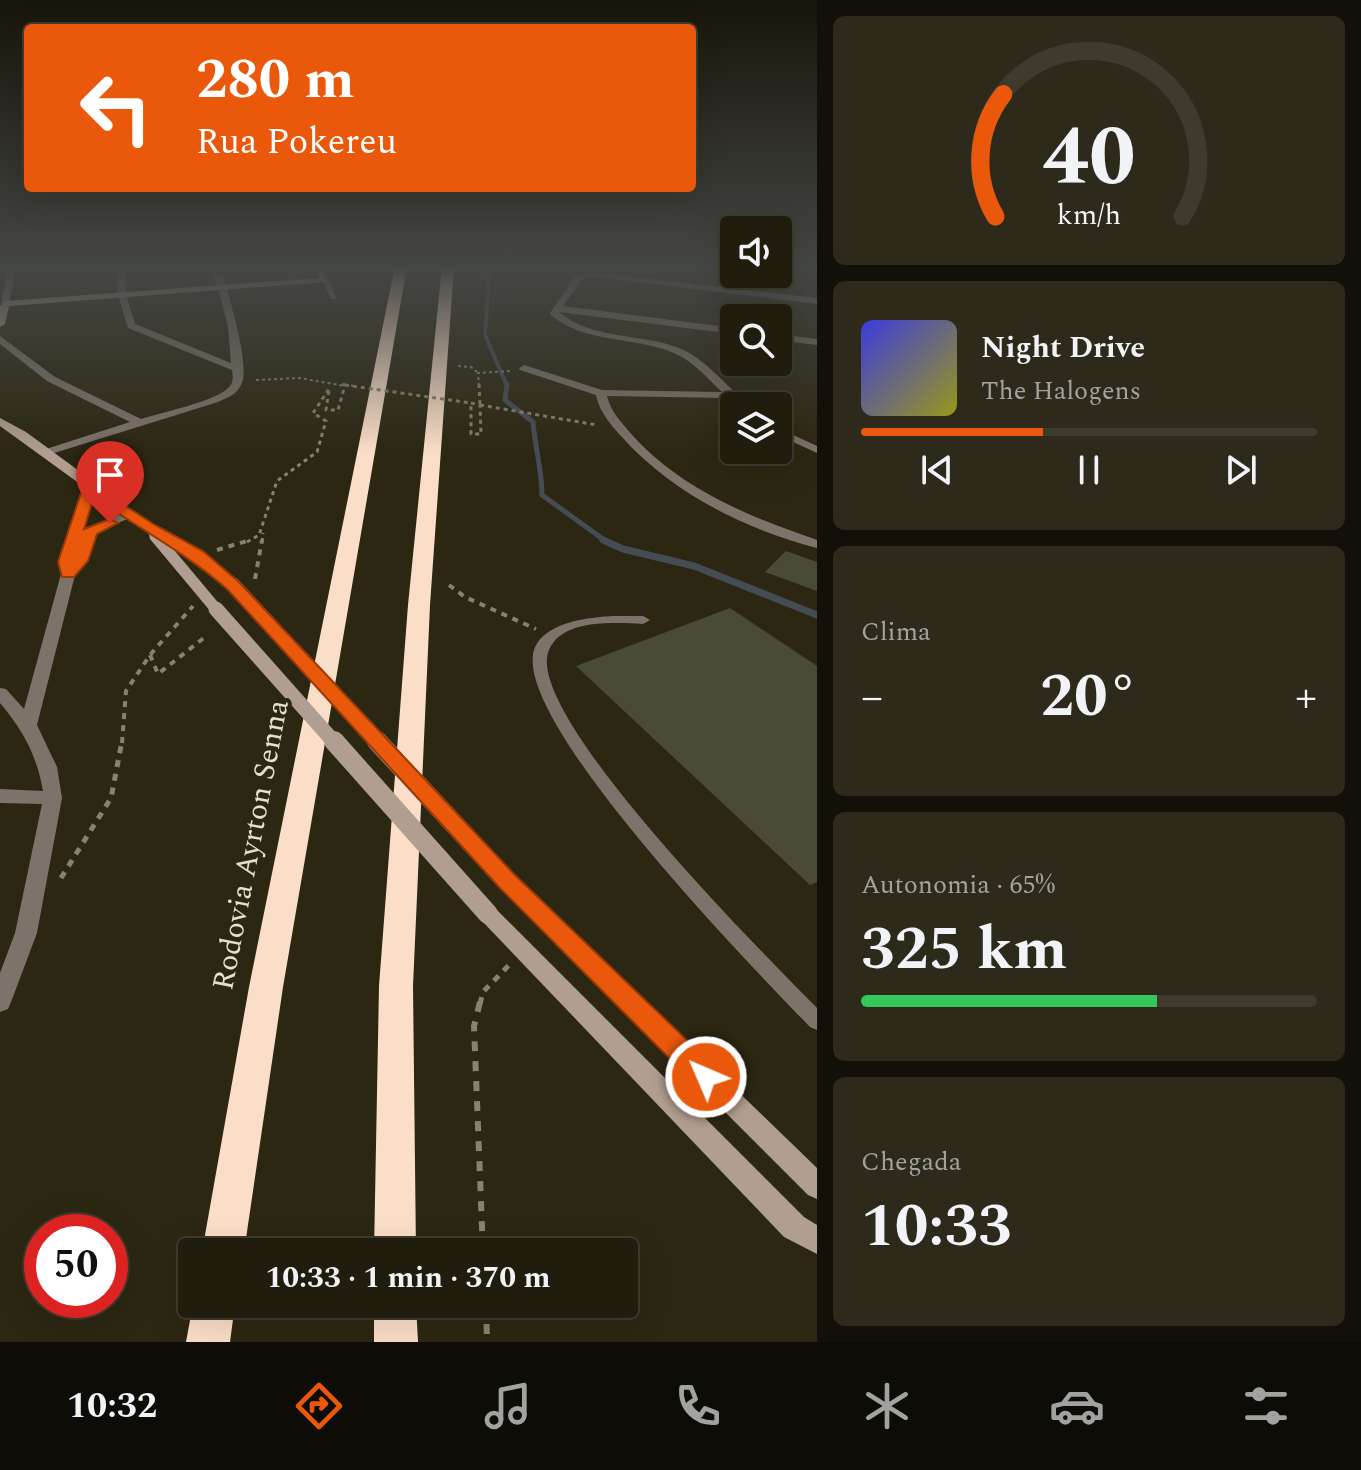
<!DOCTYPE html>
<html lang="pt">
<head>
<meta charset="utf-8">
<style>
	:root { --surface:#211d0e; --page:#2d2a1c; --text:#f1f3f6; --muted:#a2a29e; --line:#3e3b2e; --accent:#ea580c }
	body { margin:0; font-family:Spectral,serif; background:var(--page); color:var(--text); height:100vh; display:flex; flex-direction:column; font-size:30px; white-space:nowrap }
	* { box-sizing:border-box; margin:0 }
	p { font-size:26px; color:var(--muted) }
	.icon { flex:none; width:44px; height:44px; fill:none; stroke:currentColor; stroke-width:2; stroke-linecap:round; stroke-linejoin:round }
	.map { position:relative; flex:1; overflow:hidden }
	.details { display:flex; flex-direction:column; gap:16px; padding:16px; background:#121008; width:544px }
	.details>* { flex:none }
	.banner { position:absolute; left:24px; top:24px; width:672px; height:168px; border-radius:8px; box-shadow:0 8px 32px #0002,0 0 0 2px var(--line); background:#ea580c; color:#fff; overflow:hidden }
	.buttons { position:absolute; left:720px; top:216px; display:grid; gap:16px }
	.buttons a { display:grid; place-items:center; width:72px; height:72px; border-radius:8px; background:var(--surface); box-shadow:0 8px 32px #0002,0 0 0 2px var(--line); font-size:40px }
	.speed { position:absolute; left:24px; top:1214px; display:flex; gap:16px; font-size:40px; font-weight:700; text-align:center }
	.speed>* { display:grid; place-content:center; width:104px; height:104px; border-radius:50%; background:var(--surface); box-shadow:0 8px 32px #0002,0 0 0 2px var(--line); line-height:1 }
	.speed .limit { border:12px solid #d22; background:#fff; color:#111 }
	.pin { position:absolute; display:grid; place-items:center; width:68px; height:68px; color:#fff; margin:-82px -34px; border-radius:50% 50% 50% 0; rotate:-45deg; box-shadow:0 0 8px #0007 }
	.pin .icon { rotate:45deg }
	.me { position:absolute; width:88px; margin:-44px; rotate:315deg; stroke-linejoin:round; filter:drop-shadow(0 0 6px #0008) }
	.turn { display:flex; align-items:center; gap:28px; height:168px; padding:0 40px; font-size:36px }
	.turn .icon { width:104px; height:104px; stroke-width:2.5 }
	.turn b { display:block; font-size:56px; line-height:68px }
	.big { font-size:60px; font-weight:700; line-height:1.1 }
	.details .tile { flex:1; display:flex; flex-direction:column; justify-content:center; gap:12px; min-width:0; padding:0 28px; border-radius:12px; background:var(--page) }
	.details .dial { align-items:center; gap:0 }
	.dial svg { height:208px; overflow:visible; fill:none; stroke:var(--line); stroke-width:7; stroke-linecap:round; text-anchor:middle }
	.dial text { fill:var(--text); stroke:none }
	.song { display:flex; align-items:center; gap:24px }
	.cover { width:96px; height:96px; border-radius:12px; background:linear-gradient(135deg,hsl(240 70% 55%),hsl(60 70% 35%)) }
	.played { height:8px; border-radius:4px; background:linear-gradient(90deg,var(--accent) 40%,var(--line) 40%) }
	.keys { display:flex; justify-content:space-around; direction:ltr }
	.heat { display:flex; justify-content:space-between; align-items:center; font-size:44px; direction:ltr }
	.charge { height:12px; border-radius:6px; background:linear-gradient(90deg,#34c759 65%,var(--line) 0) }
	.trip { position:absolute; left:178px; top:1238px; width:460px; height:80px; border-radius:8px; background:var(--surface); box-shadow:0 8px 32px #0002,0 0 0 2px var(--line); font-weight:700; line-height:80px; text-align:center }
	.dock { display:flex; height:128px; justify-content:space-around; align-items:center; background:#0d0c06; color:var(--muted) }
	.dock .icon { width:56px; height:56px }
	.dock .on { color:var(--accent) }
	.dock b { font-size:36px; color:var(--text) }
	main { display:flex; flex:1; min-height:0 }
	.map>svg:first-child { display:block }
</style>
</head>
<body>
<main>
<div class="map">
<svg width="817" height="1342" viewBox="0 0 817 1342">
	<rect width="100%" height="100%" fill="#2c2712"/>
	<path fill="#494b35" d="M786,551l31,11v29l-52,-19z
		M730,608l87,58v216l-7,3 -234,-219z"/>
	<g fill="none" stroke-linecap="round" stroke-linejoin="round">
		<path stroke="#454c54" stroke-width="4" d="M490,266l-5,69 22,51"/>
		<path stroke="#454c54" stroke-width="5" d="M507,384l-2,16 28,22c2,25 9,48 9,73l65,47"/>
		<path stroke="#454c54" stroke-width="7" d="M603,540l20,9 71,17 123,49"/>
		<path stroke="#868271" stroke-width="2" stroke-dasharray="3 3" stroke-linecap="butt" d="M458,366l13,1 6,5
			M256,380l43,-2 46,8
			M479,386l-1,-13 32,-2"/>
		<path stroke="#868271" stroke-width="3" stroke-dasharray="4 4" stroke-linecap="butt" d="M479,384l1,21
			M329,391l-3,19h12l7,-25 -4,-1
			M471,403l9,2 1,29h-10z
			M480,405l117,20
			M247,542l12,-7 18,-54 40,-29 9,-31 -13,-8 16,-24
			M262,542l1,-9"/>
		<path stroke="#868271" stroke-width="4" stroke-dasharray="6 6" stroke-linecap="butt" d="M217,550l33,-10
			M255,579l7,-39
			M449,585l16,12 71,32
			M150,655l8,19 47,-37
			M122,743l4,-52 24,-36 43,-49"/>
		<path stroke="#868271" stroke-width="5" stroke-dasharray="7 7" stroke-linecap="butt" d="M61,878l50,-80 11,-57
			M480,1004l3,-12 26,-27"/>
		<path stroke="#868271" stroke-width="6" stroke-dasharray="10 10" stroke-linecap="butt" d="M480,1002l-6,24 9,226
			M486,1304l1,38"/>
		<path fill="#7e736a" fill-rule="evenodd" d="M615,616h28l7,4 -7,4c-28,-1 -80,-6 -94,26 -28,63 220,309 268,358v22l-7,-3c-57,-59 -288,-296 -277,-372 5,-33 57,-38 82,-39z"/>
		<path fill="#7e736a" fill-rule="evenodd" d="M8,266h8l-7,38 -4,3 -4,-3z
			M117,266h8l1,29 9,29 96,39 -3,-37 -16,-60h8c7,23 30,97 22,117 -5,12 -14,14 -24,19l-167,52h-8v-4l87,-28 -83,-41 -47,-37v-8l55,41 86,42c19,-6 75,-18 87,-31 6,-5 5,-11 4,-18l-104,-42 -10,-33z
			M589,272l228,26v6l-228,-28 -7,3 -19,27 171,22v6l-175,-22c33,28 82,21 120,36 27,11 47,38 69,56l1,2h-12l-8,-8 -122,-2c4,17 16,28 27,41 49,53 116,80 183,103v8c-73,-19 -145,-55 -196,-112 -11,-12 -22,-25 -25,-41l-76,-25 -1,-2 5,-3 78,25 120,2c-15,-14 -29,-31 -48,-39 -40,-17 -89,-9 -123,-38l-1,-2 26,-38z
			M321,278h6l10,21h-6z
			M778,334l39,5v6l-39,-5z
			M778,428l39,18v7l-39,-18z
			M90,483l6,4 -21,70 10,-29 40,-16h10l1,3 -40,18 -9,28 -12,14 -38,150 20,42 5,31 -25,135 -26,69 -3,7 -8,3v-39l15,-40 27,-129 -42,-1v-14l43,2c-6,-35 -20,-61 -43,-88v-15l6,1 18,20 37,-135 -2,-12 25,-75z"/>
		<path fill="#b09e90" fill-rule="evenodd" d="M312,266h8l7,16 -318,24 -4,18 -5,3v-21l5,-5 314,-23z
			M0,418l26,14 128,94 48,25 36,31 2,3 -2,3h-10l-36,-31 -22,-12 51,61 2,3 -2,3h-10l-61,-73 -1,-5 -149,-108z
			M507,873l7,2 303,293v31l-9,-4 -308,-308 -3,-6 3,-6z
			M488,906l7,2 309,309 13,8v29l-33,-17 -303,-317 -3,-6 3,-6z"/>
		<path fill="#fbdec8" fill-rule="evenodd" d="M395,266h12l-124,721 -39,265h-42l47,-265z
			M442,266h12l-24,339 -17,381 3,266h-42l5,-266 29,-381z
			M193,1304h42l-5,38h-44z
			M374,1304h42l2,38h-44z"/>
		<path stroke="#868271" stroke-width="2" stroke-dasharray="3 3" stroke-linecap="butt" d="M345,385l10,1"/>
		<path stroke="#868271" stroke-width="3" stroke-dasharray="4 4" stroke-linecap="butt" d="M345,385l126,18"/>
		<path stroke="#b09e90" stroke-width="15" d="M233,585l146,158
			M216,609l119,134"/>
		<path stroke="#b09e90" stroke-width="20" d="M334,741l154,173
			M377,741l130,140"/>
	</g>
	<linearGradient id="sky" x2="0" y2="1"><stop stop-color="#18150a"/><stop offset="0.59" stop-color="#454744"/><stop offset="1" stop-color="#454744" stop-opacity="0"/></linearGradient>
	<rect width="817" height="454" fill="url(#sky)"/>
	<path fill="#ea580c" stroke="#983908" stroke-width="2" d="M90,483l65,42 48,26 36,31 276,293 201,193 4,9 -4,9 -10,4 -9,-4 -198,-199 -272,-298c-41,-36 -89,-61 -133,-92l-10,32 26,-10 8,4 -21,11 -9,27 -14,16h-12l-4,-15 25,-75z"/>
	<g text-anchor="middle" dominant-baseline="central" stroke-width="8" stroke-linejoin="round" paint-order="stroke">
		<g font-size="30" fill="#e3e0d3" stroke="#2c2712">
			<text transform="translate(251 845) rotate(-79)">Rodovia Ayrton Senna</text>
		</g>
	</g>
</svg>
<div class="buttons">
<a><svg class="icon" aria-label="sound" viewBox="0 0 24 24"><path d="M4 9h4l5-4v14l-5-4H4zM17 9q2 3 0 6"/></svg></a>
<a><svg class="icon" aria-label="search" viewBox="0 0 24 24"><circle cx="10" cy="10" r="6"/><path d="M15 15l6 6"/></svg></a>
<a><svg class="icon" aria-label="layers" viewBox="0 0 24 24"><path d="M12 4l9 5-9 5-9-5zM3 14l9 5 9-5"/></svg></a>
</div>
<div class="speed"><div class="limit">50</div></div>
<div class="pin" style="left:110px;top:523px;background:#d93025"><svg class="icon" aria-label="arrive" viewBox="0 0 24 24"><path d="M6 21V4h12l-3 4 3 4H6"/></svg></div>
<svg class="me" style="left:706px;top:1077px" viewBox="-20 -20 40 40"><circle r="17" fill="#ea580c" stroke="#fff" stroke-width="3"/><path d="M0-11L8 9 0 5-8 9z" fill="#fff"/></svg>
<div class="trip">10:33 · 1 min · 370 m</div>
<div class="banner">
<div class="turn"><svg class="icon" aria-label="left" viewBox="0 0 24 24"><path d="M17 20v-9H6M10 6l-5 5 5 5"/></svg><div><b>280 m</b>Rua Pokereu</div></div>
</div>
</div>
<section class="details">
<div class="tile dial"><svg viewBox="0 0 100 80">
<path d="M14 69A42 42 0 1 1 86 69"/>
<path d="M14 69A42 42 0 0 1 17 22" stroke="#ea580c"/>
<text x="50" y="56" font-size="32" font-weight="700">40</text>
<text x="50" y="72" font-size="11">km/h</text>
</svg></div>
<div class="tile">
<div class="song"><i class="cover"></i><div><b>Night Drive</b><p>The Halogens</p></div></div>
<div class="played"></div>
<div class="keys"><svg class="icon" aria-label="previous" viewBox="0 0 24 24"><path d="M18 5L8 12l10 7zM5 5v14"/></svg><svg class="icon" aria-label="pause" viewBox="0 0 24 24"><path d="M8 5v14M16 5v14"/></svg><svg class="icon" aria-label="next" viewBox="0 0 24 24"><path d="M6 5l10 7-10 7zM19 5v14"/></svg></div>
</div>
<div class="tile"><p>Clima</p>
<div class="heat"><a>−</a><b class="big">20°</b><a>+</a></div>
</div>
<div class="tile"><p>Autonomia · 65%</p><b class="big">325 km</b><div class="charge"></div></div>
<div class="tile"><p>Chegada</p><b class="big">10:33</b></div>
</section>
</main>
<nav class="dock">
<b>10:32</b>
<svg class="icon on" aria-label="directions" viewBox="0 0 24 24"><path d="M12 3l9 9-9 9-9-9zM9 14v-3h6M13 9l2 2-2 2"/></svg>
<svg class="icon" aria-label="music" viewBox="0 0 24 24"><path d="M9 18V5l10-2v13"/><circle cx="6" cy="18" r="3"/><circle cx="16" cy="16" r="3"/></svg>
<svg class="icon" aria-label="phone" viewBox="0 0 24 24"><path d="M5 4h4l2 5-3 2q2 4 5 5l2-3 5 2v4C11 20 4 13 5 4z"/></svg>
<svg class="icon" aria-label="climate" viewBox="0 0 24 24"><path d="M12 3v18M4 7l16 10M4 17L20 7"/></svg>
<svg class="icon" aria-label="car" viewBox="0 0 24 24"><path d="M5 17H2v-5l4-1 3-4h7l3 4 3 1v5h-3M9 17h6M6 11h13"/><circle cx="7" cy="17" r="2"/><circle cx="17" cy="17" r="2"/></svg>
<svg class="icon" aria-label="filters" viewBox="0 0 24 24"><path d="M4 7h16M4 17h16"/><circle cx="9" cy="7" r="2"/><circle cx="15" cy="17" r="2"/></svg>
</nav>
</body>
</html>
